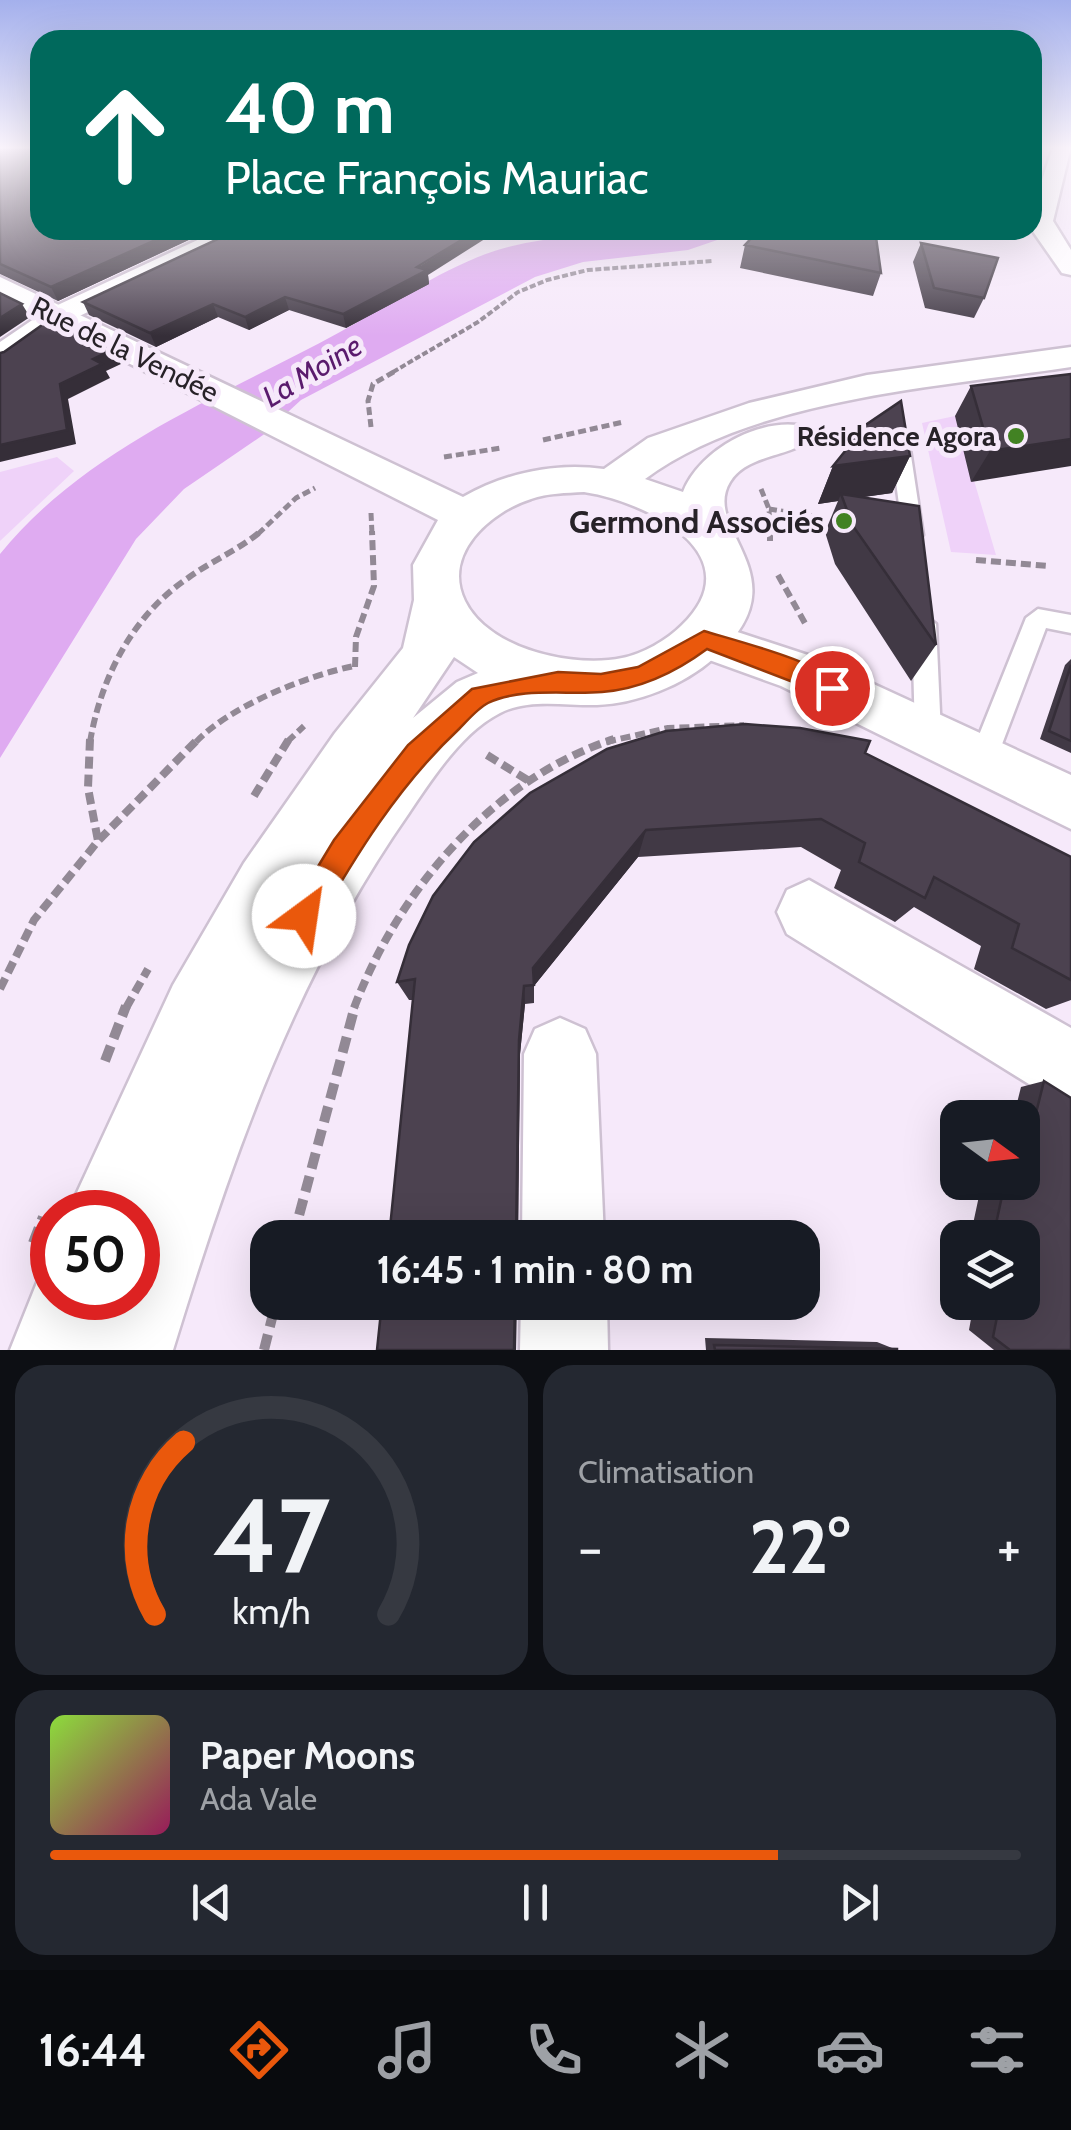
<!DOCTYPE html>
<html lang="fr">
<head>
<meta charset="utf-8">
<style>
	:root { --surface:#171b24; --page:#242831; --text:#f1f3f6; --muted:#9ea1a6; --line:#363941; --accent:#ea580c }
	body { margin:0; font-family:Cabin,sans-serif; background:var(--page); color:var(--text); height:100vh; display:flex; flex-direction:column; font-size:38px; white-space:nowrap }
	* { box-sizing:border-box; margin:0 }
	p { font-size:32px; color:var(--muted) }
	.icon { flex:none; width:55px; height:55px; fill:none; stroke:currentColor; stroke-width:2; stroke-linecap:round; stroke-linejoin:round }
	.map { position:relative; height:1350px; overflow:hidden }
	.side { display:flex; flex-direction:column; gap:15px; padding:15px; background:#0d0f14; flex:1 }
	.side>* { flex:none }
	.top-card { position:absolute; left:30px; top:30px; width:1012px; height:210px; border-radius:30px; box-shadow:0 10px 40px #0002; background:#00695c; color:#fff; overflow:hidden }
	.needle { width:65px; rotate:105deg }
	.tools { position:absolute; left:940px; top:1100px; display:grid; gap:20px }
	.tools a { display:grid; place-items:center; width:100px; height:100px; border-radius:20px; background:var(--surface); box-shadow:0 10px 40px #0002; font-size:50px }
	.speed { position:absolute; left:30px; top:1190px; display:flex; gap:20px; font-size:50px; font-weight:700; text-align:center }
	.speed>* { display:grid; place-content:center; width:130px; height:130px; border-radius:50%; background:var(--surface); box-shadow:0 10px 40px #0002; line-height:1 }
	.speed .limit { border:15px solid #d22; background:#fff; color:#111 }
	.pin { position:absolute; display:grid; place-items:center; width:85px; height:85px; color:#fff; margin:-42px; border:5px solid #fff; border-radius:50%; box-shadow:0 2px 10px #0007 }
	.me { position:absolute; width:110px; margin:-55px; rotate:31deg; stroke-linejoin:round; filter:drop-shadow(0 0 8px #0008) }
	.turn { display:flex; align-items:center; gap:35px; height:210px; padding:0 30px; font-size:45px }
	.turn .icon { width:130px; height:130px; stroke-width:2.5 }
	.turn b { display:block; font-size:70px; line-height:85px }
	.big { font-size:75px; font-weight:700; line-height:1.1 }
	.side .tile { flex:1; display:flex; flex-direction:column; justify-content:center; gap:15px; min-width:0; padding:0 35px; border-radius:30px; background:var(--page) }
	.side .dial { align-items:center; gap:0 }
	.dial svg { height:260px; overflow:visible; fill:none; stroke:var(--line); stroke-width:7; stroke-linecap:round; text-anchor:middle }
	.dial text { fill:var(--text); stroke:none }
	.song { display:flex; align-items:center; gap:30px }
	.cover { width:120px; height:120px; border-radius:15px; background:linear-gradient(135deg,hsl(90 70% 55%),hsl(330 70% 35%)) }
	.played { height:10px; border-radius:5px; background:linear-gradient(90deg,var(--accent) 75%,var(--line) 75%) }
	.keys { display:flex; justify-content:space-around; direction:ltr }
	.heat { display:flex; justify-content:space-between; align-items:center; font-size:55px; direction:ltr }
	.side .tiles { flex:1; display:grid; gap:15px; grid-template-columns:1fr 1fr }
	.tile:last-child { grid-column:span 2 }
	.trip { position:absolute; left:250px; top:1220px; width:570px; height:100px; border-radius:30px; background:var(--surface); box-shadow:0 10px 40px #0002; font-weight:700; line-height:100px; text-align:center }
	.tab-bar { display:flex; height:160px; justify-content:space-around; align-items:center; background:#090b0e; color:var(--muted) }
	.tab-bar .icon { width:70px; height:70px }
	.tab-bar .current { color:var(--accent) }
	.tab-bar b { font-size:45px; color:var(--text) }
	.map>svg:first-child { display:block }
</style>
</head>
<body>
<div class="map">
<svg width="1071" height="1350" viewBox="0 0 1071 1350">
	<rect width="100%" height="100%" fill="#f6e9fa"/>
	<path fill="#efd2f9" d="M955,416l41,139 -45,-3 -29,-129z
		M57,457l17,14 -74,70v-69z"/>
	<path fill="#dfabf1" d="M651,230h82l-7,7 -38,13 -105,12 -48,15 -234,123 -38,35 -79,54 -48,50 -136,219v-204c88,-108 221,-157 340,-222 47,-26 111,-69 161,-83 49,-14 99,-14 150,-19z"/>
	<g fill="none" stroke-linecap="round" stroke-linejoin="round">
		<g stroke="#cec1d2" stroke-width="5">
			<path id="service" d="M899,431l9,5 15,99 -10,7 -10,-7 -13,-99z
				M1038,609l33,6v18l-25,-5 -53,140 -10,4 -10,-4 -4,-8 57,-142z
				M924,615l12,9 5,110 -4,8 -9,3 -9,-3 -4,-8 -3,-110z"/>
		</g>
		<g stroke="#cec1d2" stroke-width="5">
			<path id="minor" d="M1053,147h18l-18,74 18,29v25l-9,-2 -30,-43v-20z
				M219,230h32l-3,5 -181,87 -56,41 -11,3v-24l47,-32z
				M704,621l113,37 254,117v54l-290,-143 -94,-34 -7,-13 7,-13z
				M809,880l262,148v76l-26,-10 -258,-160 -10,-22 10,-22z
				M560,1018l25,11 11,25 8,184h-82l2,-184 11,-25z
				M521,1302h86l1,48h-88z"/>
		</g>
		<g stroke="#cec1d2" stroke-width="5">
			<path id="secondary" d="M0,277l463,220c42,-24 93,-35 141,-28l44,-31 101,-35 118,-28 204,-28v20c-131,20 -317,31 -426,112l38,13c16,-42 79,-77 124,-65l6,8c-16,23 -65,17 -83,47 -30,49 76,95 -16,176 -30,27 -78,46 -117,47 -30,1 -69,-7 -97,8 -38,19 -68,66 -91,100 -115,164 -178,348 -236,537h-163l34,-85 8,-4v37h86v-86h-70l105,-227 71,-122 91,-130 68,-85 11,-48 -1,-35 25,-45 -438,-222zM584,492c61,9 171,62 98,133 -15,15 -39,29 -60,33 -48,10 -133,-8 -157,-57 -23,-47 25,-89 66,-102 17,-6 35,-6 53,-7zM454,657l24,16 -21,9 -44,36z"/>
		</g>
		<path stroke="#928995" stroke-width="4" stroke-dasharray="6 2.5" stroke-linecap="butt" d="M393,372l85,-50 40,-30 29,-12 41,-10 124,-9"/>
		<path stroke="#928995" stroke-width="5" stroke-dasharray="8 4" stroke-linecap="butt" d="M371,427l-3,-26 5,-17 24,-14
			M543,440l80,-18
			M444,457l57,-9
			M761,489l8,20 1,25
			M769,509l57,9
			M371,513l1,21
			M258,534l38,-36 19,-10"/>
		<path stroke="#928995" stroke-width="6" stroke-dasharray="10 5" stroke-linecap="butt" d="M770,531v13
			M976,560l73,6
			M778,575l28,50
			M355,667l1,-30 18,-51 -2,-55
			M90,742c11,-65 43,-127 98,-164 23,-17 51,-28 73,-47
			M196,742c34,-36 110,-66 158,-76
			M287,742l17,-16
			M606,742l62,-14 76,-3"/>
		<path stroke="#928995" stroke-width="8" stroke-dasharray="12 6" stroke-linecap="butt" d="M487,755l42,26
			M254,796l35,-57
			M99,840l99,-101
			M0,989l34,-69 64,-79 -10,-53 2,-49
			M126,1008l22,-39
			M354,1008c44,-117 138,-229 260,-269"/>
		<path stroke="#928995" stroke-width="10" stroke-dasharray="16 8" stroke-linecap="butt" d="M105,1061l21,-55
			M293,1238l62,-232
			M33,1243l10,-26
			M264,1350l12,-48"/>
		<use href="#service" fill="#fff" fill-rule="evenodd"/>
		<use href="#minor" fill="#fff" fill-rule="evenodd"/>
		<use href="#secondary" fill="#fff" fill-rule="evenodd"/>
	</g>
	<path fill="#413945" d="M0,147l40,83h170l-152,71 -58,-27z
		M759,230h126l-10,3 6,40 -8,23 -133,-28 5,-23z
		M921,243l63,55 -10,20 -49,-10 -12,-46z
		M428,275l1,9 -83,44 -57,-18 -40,20 -31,-13 -62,30 -67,-32 -6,-13z
		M1071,374l-100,108 -16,-66 16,-30z
		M910,456l-18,37 -29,4 73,148 -25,36 -76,-117 -10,-32 13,-31 -20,3 15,-38z
		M1071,659v94l-31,-14 25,-74z
		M865,753l206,104v143l-25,9 -72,-40 7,-23 -67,-39 -19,15 -61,-34 7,-18 -40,-23 -163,10 -104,129v17l-9,1 -5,50 -2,184h-129l24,-238h-4l-12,-18 36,-86z
		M1044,1081l27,269h-77l-25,-20 5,-28h48v-64h-52l12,-56h40v-64h-25l2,-7 17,-4 5,-20z
		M705,1338l172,4 20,8h-191z"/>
	<path fill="#352e38" d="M178,230h32l-152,71 -7,-14z
		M478,230h21l-71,45 1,9 -83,44 -3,-14z
		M285,297l4,13 -40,20 -4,-13z
		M22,304l8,13 -30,20v-19z
		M213,304l5,13 -62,30 -6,-14z
		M114,349l7,15 -15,7 4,7 -42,21 8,45 -76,18v-17l60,-61 33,-25z
		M1071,439v27l-100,16 19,-31z
		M910,456l-18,37 -49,7 -2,-6 -3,7 -20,3 15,-38z
		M646,830l-8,27 -105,130v-19z
		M524,986l1,18 -5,50 -2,184h-2l3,-198z
		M515,1302h2l-1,48h-2z"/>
	<path fill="#4c4250" stroke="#352e38" stroke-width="2.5" d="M0,147h40v83h138l-127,57 -51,-23z
		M237,230h241l-61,37 10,3 -84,44 -58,-17 -40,20 -32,-13 -63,29 -67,-31z
		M759,230h116l6,43 -136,-28z
		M921,243l77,15 -14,40 -50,-10z
		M0,293l22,11 -22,14z
		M52,318l62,31 -21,10 9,5 -42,20 7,46 -67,15v-92l4,-1z
		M1071,374v65l-81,12 -19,-65z
		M901,401l9,55 -77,10 34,-42z
		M841,494l78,12 17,139 -83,-119z
		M1071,665v76l-22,-10z
		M745,724l55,4 70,13 -5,12 206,104v123l-59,-32 7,-24 -85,-47 -9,21 -66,-36 6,-19 -44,-24 -175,11 -113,138 1,17 -10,1 -5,54 -3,198h-127l26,-259 -18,3 12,-37 24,-49 41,-54 56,-49 77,-44 59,-18z
		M1044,1081l27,17v252h-61l-17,-13 7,-35h22v-64h-29l12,-56h17v-64h-3l2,-12 14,11z
		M382,1302h133l-1,48h-137z
		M714,1345l183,4v1h-182z"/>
	<linearGradient id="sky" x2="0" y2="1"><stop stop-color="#a4b0ec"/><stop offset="0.44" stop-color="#fbf5fd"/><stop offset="1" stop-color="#fbf5fd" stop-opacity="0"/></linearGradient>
	<rect width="1071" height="336" fill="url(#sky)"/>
	<path fill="#ea580c" stroke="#983908" stroke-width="2.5" d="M704,631c29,9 125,33 139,57l-11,9 -125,-48c-31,23 -66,40 -105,43 -35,3 -81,-5 -114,11 -10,5 -21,18 -29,26 -60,56 -104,127 -144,198l-11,4 -10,-4 -4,-11 4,-10 40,-66 74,-95 64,-56 86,-17 43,2 37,-7z"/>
	<g fill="#428223" stroke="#f6e9fa" stroke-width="4">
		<circle cx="1016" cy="436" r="10"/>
		<circle cx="844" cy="521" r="10"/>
	</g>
	<g text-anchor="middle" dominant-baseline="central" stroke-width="10" stroke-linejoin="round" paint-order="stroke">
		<g font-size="28" fill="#272228" stroke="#f6e9fa">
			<text transform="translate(125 349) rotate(26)">Rue de la Vendée</text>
		</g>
		<g font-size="28" font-weight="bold" fill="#272228" stroke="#f6e9fa" text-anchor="end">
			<text x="996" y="436">Résidence Agora</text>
		</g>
		<g font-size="30" font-style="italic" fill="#5a1b6d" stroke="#f6e9fa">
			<text transform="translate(312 371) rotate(-31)">La Moine</text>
		</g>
		<g font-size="32" font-weight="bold" fill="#272228" stroke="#f6e9fa" text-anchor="end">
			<text x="824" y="521">Germond Associés</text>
		</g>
	</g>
</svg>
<div class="tools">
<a><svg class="needle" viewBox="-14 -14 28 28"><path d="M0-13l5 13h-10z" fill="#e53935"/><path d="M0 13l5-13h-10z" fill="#9ea1a6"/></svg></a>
<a><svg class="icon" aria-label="layers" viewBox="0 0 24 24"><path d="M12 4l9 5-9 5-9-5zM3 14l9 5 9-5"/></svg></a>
</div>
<div class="speed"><div class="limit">50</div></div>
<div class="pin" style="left:832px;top:688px;background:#d93025"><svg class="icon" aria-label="arrive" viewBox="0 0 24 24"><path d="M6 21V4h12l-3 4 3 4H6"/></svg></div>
<svg class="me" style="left:304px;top:916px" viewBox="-20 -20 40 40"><circle r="19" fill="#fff"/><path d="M0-13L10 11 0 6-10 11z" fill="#ea580c"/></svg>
<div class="trip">16:45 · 1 min · 80 m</div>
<div class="top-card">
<div class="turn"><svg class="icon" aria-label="ahead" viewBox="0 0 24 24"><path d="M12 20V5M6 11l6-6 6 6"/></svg><div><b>40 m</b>Place François Mauriac</div></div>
</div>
</div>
<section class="side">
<div class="tiles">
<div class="tile dial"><svg viewBox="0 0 100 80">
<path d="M14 69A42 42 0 1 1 86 69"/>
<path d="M14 69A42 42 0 0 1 23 16" stroke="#ea580c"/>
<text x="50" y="56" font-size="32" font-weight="700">47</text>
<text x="50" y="72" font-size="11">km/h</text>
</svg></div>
<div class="tile"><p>Climatisation</p>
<div class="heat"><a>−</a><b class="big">22°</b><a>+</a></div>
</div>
<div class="tile">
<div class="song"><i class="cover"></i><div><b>Paper Moons</b><p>Ada Vale</p></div></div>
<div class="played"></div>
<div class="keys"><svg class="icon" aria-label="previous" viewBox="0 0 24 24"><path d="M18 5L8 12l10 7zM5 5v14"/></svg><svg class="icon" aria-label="pause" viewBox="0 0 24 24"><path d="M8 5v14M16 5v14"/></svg><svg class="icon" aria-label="next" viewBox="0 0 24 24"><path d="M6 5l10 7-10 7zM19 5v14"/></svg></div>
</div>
</div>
</section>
<nav class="tab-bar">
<b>16:44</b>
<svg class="icon current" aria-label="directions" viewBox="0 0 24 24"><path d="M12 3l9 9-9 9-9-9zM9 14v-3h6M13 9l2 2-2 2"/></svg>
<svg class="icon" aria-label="music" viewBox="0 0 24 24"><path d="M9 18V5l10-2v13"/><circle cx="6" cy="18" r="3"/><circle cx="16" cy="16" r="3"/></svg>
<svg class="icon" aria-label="phone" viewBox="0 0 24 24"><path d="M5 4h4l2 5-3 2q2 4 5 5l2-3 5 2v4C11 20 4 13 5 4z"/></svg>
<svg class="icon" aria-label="climate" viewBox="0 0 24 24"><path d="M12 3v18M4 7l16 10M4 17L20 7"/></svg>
<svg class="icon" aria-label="car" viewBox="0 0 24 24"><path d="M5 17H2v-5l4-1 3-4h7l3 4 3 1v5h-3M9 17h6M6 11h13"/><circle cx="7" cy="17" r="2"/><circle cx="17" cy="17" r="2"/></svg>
<svg class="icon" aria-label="filters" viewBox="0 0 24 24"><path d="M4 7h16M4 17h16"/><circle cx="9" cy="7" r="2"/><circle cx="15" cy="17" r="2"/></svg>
</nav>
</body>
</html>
